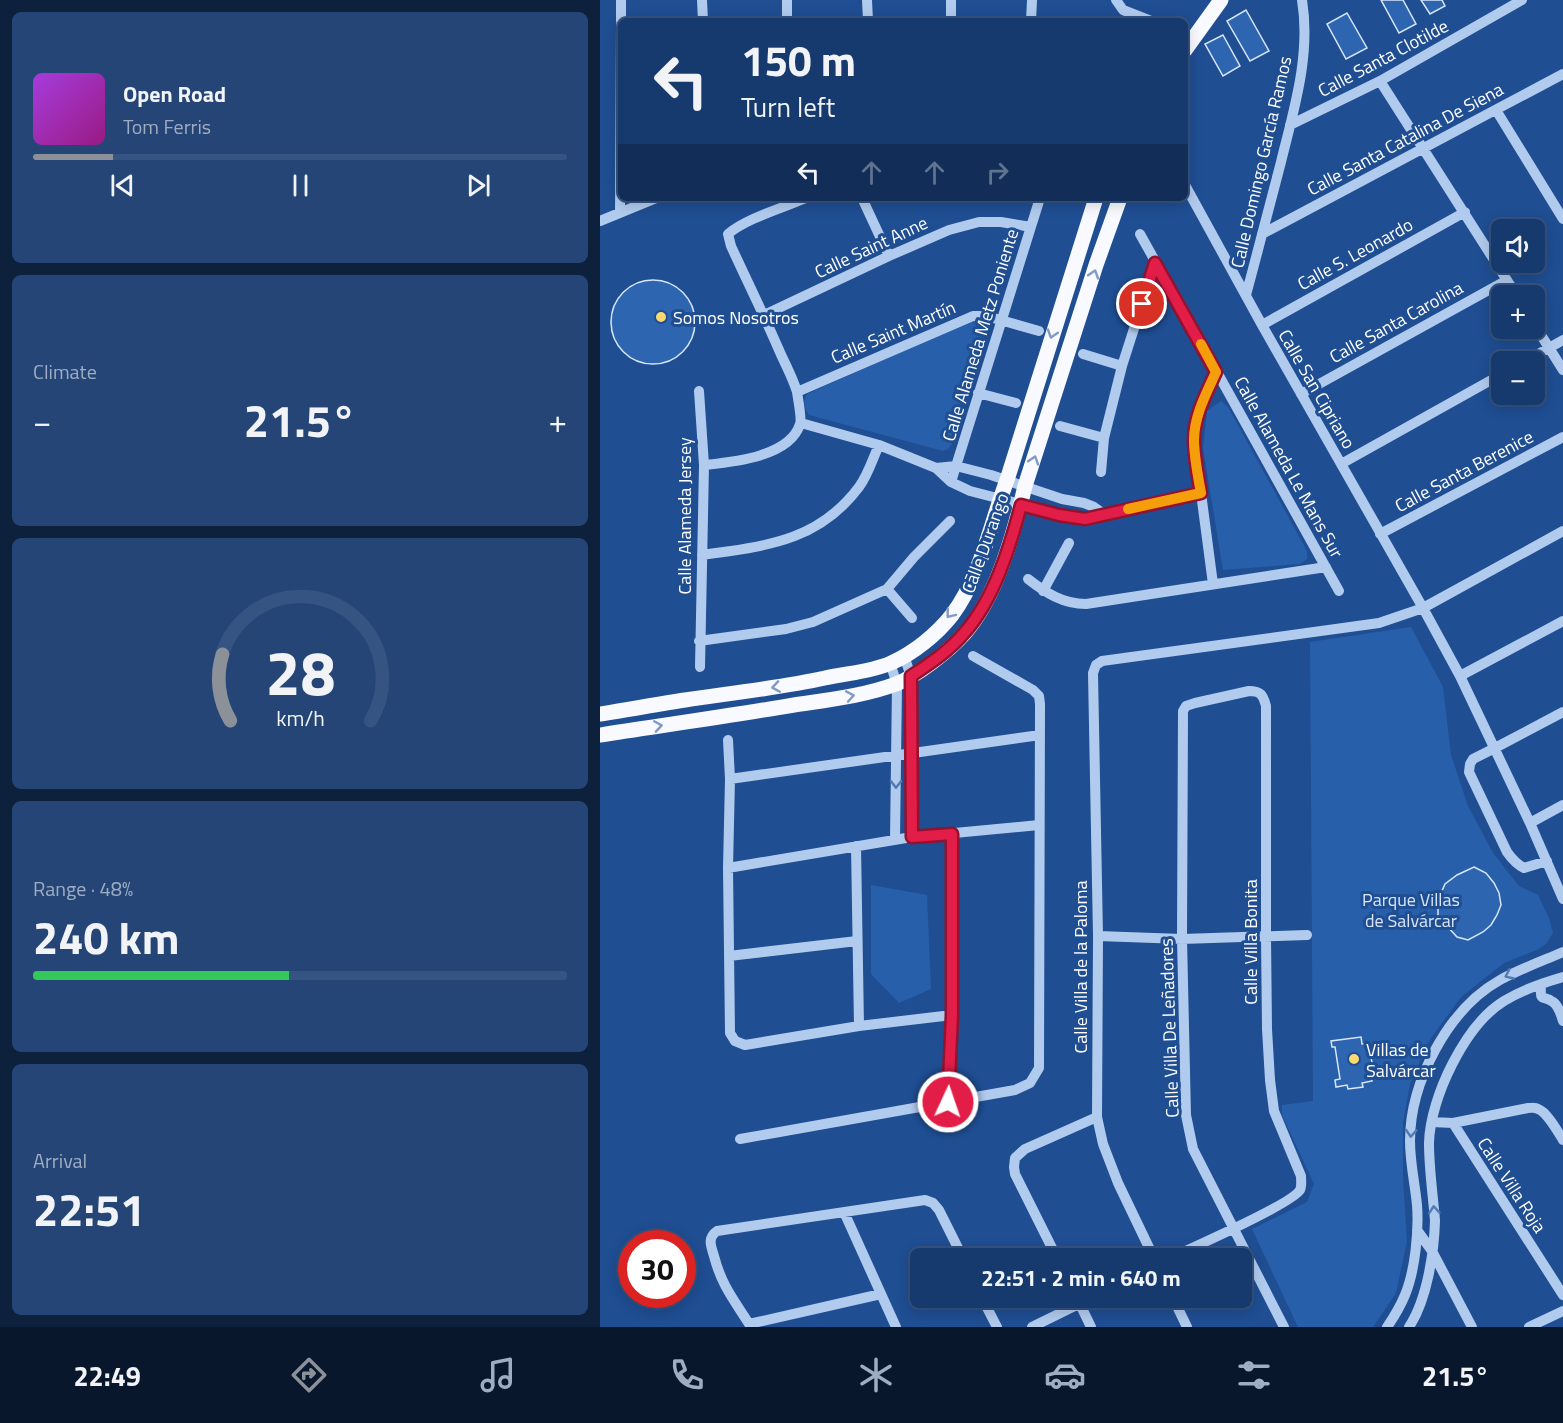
<!DOCTYPE html>
<html lang="en">
<head>
<meta charset="utf-8">
<style>
	:root { --surface:#173a6e; --page:#244576; --text:#f1f3f6; --muted:#9eadc2; --line:#365481; --accent:#8c9099 }
	body { margin:0; font-family:"Titillium Web",sans-serif; background:var(--page); color:var(--text); height:100vh; display:flex; flex-direction:column; font-size:22px; white-space:nowrap }
	* { box-sizing:border-box; margin:0 }
	p { font-size:20px; color:var(--muted) }
	.icon { flex:none; width:33px; height:33px; fill:none; stroke:currentColor; stroke-width:2; stroke-linecap:round; stroke-linejoin:round }
	.map { position:relative; flex:1; overflow:hidden }
	.panel { display:flex; flex-direction:column; gap:12px; padding:12px; background:#0d203c; width:600px }
	.panel>* { flex:none }
	.top-card { position:absolute; left:18px; top:18px; width:570px; height:183px; border-radius:9px; box-shadow:0 3px 15px #0003,0 0 0 2px var(--line); background:#173a6e; color:var(--text); overflow:hidden }
	.controls { position:absolute; left:891px; top:219px; display:grid; gap:12px }
	.controls a { display:grid; place-items:center; width:54px; height:54px; border-radius:9px; background:var(--surface); box-shadow:0 3px 15px #0003,0 0 0 2px var(--line); font-size:30px }
	.speed { position:absolute; left:18px; top:1230px; display:flex; gap:12px; font-size:30px; font-weight:700; text-align:center }
	.speed>* { display:grid; place-content:center; width:78px; height:78px; border-radius:50%; background:var(--surface); box-shadow:0 3px 15px #0003,0 0 0 2px var(--line); line-height:1 }
	.speed .limit { border:9px solid #d22; background:#fff; color:#111 }
	.pin { position:absolute; display:grid; place-items:center; width:51px; height:51px; color:#fff; margin:-26px; border:3px solid #fff; border-radius:50%; box-shadow:0 2px 6px #0007 }
	.me { position:absolute; width:66px; margin:-33px; rotate:3deg; stroke-linejoin:round; filter:drop-shadow(0 0 4px #0008) }
	.turn { display:flex; align-items:center; gap:21px; height:126px; padding:0 24px; font-size:27px }
	.turn .icon { width:78px; height:78px; stroke-width:2.5 }
	.turn b { display:block; font-size:42px; line-height:51px }
	.lanes { display:flex; align-items:center; height:57px; padding:0 24px; background:#0003; justify-content:center; gap:30px; direction:ltr }
	.lanes .off { opacity:.35 }
	.big { font-size:45px; font-weight:700; line-height:1.1 }
	.panel .tile { flex:1; display:flex; flex-direction:column; justify-content:center; gap:9px; min-width:0; padding:0 21px; border-radius:9px; background:var(--page) }
	.panel .dial { align-items:center; gap:0 }
	.dial svg { height:156px; overflow:visible; fill:none; stroke:var(--line); stroke-width:7; stroke-linecap:round; text-anchor:middle }
	.dial text { fill:var(--text); stroke:none }
	.song { display:flex; align-items:center; gap:18px }
	.cover { width:72px; height:72px; border-radius:9px; background:linear-gradient(135deg,hsl(280 70% 55%),hsl(310 70% 35%)) }
	.played { height:6px; border-radius:3px; background:linear-gradient(90deg,var(--accent) 15%,var(--line) 15%) }
	.keys { display:flex; justify-content:space-around; direction:ltr }
	.heat { display:flex; justify-content:space-between; align-items:center; font-size:33px; direction:ltr }
	.charge { height:9px; border-radius:4px; background:linear-gradient(90deg,#34c759 48%,var(--line) 0) }
	.trip { position:absolute; left:310px; top:1248px; width:342px; height:60px; border-radius:9px; background:var(--surface); box-shadow:0 3px 15px #0003,0 0 0 2px var(--line); font-weight:700; line-height:60px; text-align:center }
	.tab-bar { display:flex; height:96px; justify-content:space-around; align-items:center; background:#09172c; color:var(--muted) }
	.tab-bar .icon { width:42px; height:42px }
	.tab-bar .current { color:var(--accent) }
	.tab-bar b { font-size:27px; color:var(--text) }
	main { display:flex; flex:1; min-height:0 }
	.map>svg:first-child { display:block }
</style>
</head>
<body>
<main>
<section class="panel">
<div class="tile">
<div class="song"><i class="cover"></i><div><b>Open Road</b><p>Tom Ferris</p></div></div>
<div class="played"></div>
<div class="keys"><svg class="icon" aria-label="previous" viewBox="0 0 24 24"><path d="M18 5L8 12l10 7zM5 5v14"/></svg><svg class="icon" aria-label="pause" viewBox="0 0 24 24"><path d="M8 5v14M16 5v14"/></svg><svg class="icon" aria-label="next" viewBox="0 0 24 24"><path d="M6 5l10 7-10 7zM19 5v14"/></svg></div>
</div>
<div class="tile"><p>Climate</p>
<div class="heat"><a>−</a><b class="big">21.5°</b><a>+</a></div>
</div>
<div class="tile dial"><svg viewBox="0 0 100 80">
<path d="M14 69A42 42 0 1 1 86 69"/>
<path d="M14 69A42 42 0 0 1 10 35" stroke="#8c9099"/>
<text x="50" y="56" font-size="32" font-weight="700">28</text>
<text x="50" y="72" font-size="11">km/h</text>
</svg></div>
<div class="tile"><p>Range · 48%</p><b class="big">240 km</b><div class="charge"></div></div>
<div class="tile"><p>Arrival</p><b class="big">22:51</b></div>
</section>
<div class="map">
<svg width="963" height="1327" viewBox="0 0 963 1327">
	<rect width="100%" height="100%" fill="#1f4e93"/>
	<path fill="#285fab" d="M377,318l8,7 3,9 -36,110 -4,5 -5,2 -134,-36c-5,-7 -6,-13 -2,-21z
		M621,401l7,6 79,144v8l-7,5 -77,6 -20,-122 4,-37z
		M811,627l32,60 8,68 17,51 25,47 26,33 19,9 11,23 4,15 -7,11 -9,6 -33,13 -43,34 -32,44 -19,43 -7,39v55l4,63 -11,52 -23,34h-75l-46,-98 55,-27 7,-18 -32,-69v-10l31,-4 -3,-459z
		M271,885l56,10 4,94 -32,14 -28,-29z"/>
	<path fill="#2e65b0" stroke="#d7e6fa" stroke-width="1.5" d="M781,0h22l13,24 -17,9z
		M821,0h21l3,6 -15,8z
		M646,10l23,41 -19,10 -23,-40z
		M747,13l20,35 -21,11 -19,-35z
		M623,35l17,31 -17,10 -18,-32z
		M11 322a42 42 0 1 1 84 0a42 42 0 1 1-84 0Z
		M874,867l12,6 8,10 5,10 2,12 -4,10 -6,10 -8,7 -15,8 -11,-3 -19,-21v-16l7,-16 12,-9z
		M761,1037l1,7 7,-1 4,27 -3,1 2,10 -10,2 1,4 -15,2 -1,-4 -11,2 -1,-7 5,-1 -5,-32h-3l-1,-6z"/>
	<g fill="none" stroke-linecap="round" stroke-linejoin="round">
		<path stroke="#b1cbee" stroke-width="10" d="M102,0l1,21
			M187,0v21
			M267,0l1,21
			M516,0l7,10 28,11
			M21,21v-21
			M351,21v-21
			M431,21l1,-21
			M780,81l137,215
			M896,110l67,109
			M690,125l90,-44 142,-81
			M585,185l77,140 161,283 37,68 70,147 33,76
			M262,198l27,58
			M20,213l1,-188
			M0,221l56,-23
			M540,234l199,357
			M662,234l301,-160
			M646,295c12,-44 23,-88 35,-133 13,-53 30,-107 21,-162
			M164,315l125,-59 60,-26 30,-8h22l30,5
			M934,324l29,46
			M662,325l203,-113
			M483,354l39,12
			M924,362l39,-22
			M99,391l5,74 -4,202
			M197,392l176,-76h13l53,15
			M378,393l38,10
			M701,394l206,-114
			M201,423l78,22 57,23 15,14 19,9 105,27 18,-1 108,-24
			M460,426l44,12
			M741,464l161,-90
			M104,465c28,-3 86,-8 96,-41 2,-5 -2,-25 -3,-32 -4,-14 -12,-28 -18,-42 -15,-35 -32,-69 -48,-104l-3,-12c19,-16 55,-26 78,-36
			M336,468l20,-2 35,9 71,24 22,4 10,4 10,7
			M501,472l3,-34 18,-72 33,-103
			M351,482l89,-284
			M780,534l183,-97
			M102,555c63,-9 116,-13 157,-68 9,-12 14,-29 20,-42
			M428,579c18,14 35,25 58,25l240,-37
			M613,584l-19,-144c3,-26 11,-44 22,-68
			M287,589l25,29
			M443,591l26,-48
			M99,641l87,-12 27,-7 74,-33 27,-32 36,-36
			M304,656l7,20 1,161
			M290,663l7,21 -2,156
			M860,676l103,-55
			M128,740l2,39 -2,89 2,165 5,8 10,4 114,-19 93,-11
			M130,779l310,-44
			M930,823l33,-18
			M256,846l3,180
			M947,861l-23,7c-8,-4 -12,-9 -17,-16l-38,-80 1,-8 3,-5 20,-10 70,-37
			M128,868l184,-31 127,-12
			M498,936l84,3 125,-4
			M129,956l128,-15
			M941,984c-1,20 1,10 12,18 6,4 8,13 10,19
			M348,1102l4,-87 1,-181
			M832,1122l21,1 75,-15c4,0 7,-1 10,1 9,3 20,23 25,31
			M853,1123l110,172
			M140,1139l275,-49 15,-7 9,-15 1,-364 -1,-8 -6,-6 -60,-34
			M244,1212l52,115
			M817,1230l15,21 40,76
			M457,1258l-42,-84 -1,-7 1,-9 10,-9 72,-32
			M554,1258l-36,-75 -15,-39 -6,-27 1,-181 -5,-263 3,-8 6,-4 277,-38 44,-15 140,-77
			M570,1258c20,-9 123,-55 130,-68 2,-4 1,-9 1,-14l-27,-65 -4,-31 -3,-51 -1,-92v-231c-3,-11 -5,-15 -17,-15l-54,12 -9,3 -3,5 -1,228 4,176 7,34 91,178
			M382,1298l15,29
			M477,1298l14,29
			M573,1298l14,29
			M149,1324l132,-30
			M151,1327c-16,-26 -29,-40 -37,-71 -3,-10 -7,-18 3,-25l208,-31 8,3 6,7 24,48
			M432,1327l59,-29
			M787,1327c7,-10 13,-20 18,-32 10,-24 14,-64 12,-90 -2,-21 -7,-42 -7,-64 0,-59 38,-132 90,-161 20,-11 42,-19 63,-28
			M809,1327c18,-27 25,-74 26,-106 -2,-26 -6,-52 -6,-78 1,-45 36,-118 75,-142 18,-11 38,-18 59,-24
			M929,1327l34,-16"/>
		<path stroke="#f8faff" stroke-width="15" d="M585,50l36,-50
			M0,714c28,-4 57,-10 85,-14 47,-7 94,-12 140,-22 22,-5 46,-6 66,-15 23,-10 46,-29 61,-48 29,-39 38,-90 55,-135l89,-282
			M0,735c65,-10 129,-19 194,-30 33,-5 70,-9 102,-21 22,-9 53,-33 69,-51 32,-37 49,-100 60,-147l71,-221 24,-67"/>
	</g>
	<defs><path id="oneway-chevron" d="M-2-3.5L2.5 0L-2 3.5" fill="none" stroke-width="1.6" stroke-linecap="round" stroke-linejoin="round" transform="scale(1.5)"/></defs>
	<g stroke="#819bc4">
		<use href="#oneway-chevron" transform="translate(494 274) rotate(-72)"/>
		<use href="#oneway-chevron" transform="translate(452 334) rotate(108)"/>
		<use href="#oneway-chevron" transform="translate(434 460) rotate(-72)"/>
		<use href="#oneway-chevron" transform="translate(350 614) rotate(128)"/>
		<use href="#oneway-chevron" transform="translate(176 687) rotate(171)"/>
		<use href="#oneway-chevron" transform="translate(250 696) rotate(-10)"/>
		<use href="#oneway-chevron" transform="translate(58 726) rotate(-9)"/>
	</g>
	<g stroke="#527ab3">
		<use href="#oneway-chevron" transform="translate(296 784) rotate(91)"/>
		<use href="#oneway-chevron" transform="translate(909 975) rotate(155)"/>
		<use href="#oneway-chevron" transform="translate(811 1133) rotate(93)"/>
		<use href="#oneway-chevron" transform="translate(834 1210) rotate(-94)"/>
	</g>
	<g fill="none" stroke-linecap="round" stroke-linejoin="round">
		<g stroke="#92132f" stroke-width="15">
			<path id="route" d="M348,1102l4,-87v-181l-40,3 -1,-161c20,-13 39,-26 54,-44 29,-33 45,-85 56,-127l38,10 26,4 116,-26c-3,-17 -7,-36 -7,-53 0,-24 12,-46 22,-68l-61,-109 -13,41"/>
		</g>
		<use href="#route" stroke="#e11d48" stroke-width="10"/>
		<path stroke="#f59e0b" stroke-width="10" d="M528,509l73,-16c-3,-17 -7,-36 -7,-53 0,-24 12,-46 22,-68l-15,-28"/>
	</g>
	<g fill="#fcd871" stroke="#1f4e93" stroke-width="2">
		<circle cx="61" cy="317" r="6"/>
		<circle cx="754" cy="1059" r="6"/>
	</g>
	<g text-anchor="middle" dominant-baseline="central" stroke-width="6" stroke-linejoin="round" paint-order="stroke">
		<g font-size="18" fill="#fff" stroke="#1f4e93">
			<text transform="translate(783 58) rotate(-28)">Calle Santa Clotilde</text>
			<text transform="translate(805 139) rotate(-28)">Calle Santa Catalina De Siena</text>
			<text transform="translate(661 162) rotate(-77)">Calle Domingo García Ramos</text>
			<text transform="translate(271 247) rotate(-25)">Calle Saint Anne</text>
			<text transform="translate(755 254) rotate(-29)">Calle S. Leonardo</text>
			<text transform="translate(796 322) rotate(-29)">Calle Santa Carolina</text>
			<text transform="translate(293 332) rotate(-23)">Calle Saint Martín</text>
			<text transform="translate(380 335) rotate(-73)">Calle Alameda Metz Poniente</text>
			<text transform="translate(717 389) rotate(60)">Calle San Cipriano</text>
			<text transform="translate(689 467) rotate(61)">Calle Alameda Le Mans Sur</text>
			<text transform="translate(864 471) rotate(-28)">Calle Santa Berenice</text>
			<text transform="translate(84 516) rotate(-90)">Calle Alameda Jersey</text>
			<text transform="translate(385 543) rotate(-70)">Calle Durango</text>
			<text transform="translate(650 942) rotate(-90)">Calle Villa Bonita</text>
			<text transform="translate(480 967) rotate(-90)">Calle Villa de la Paloma</text>
			<text transform="translate(569 1028) rotate(-92)">Calle Villa De Leñadores</text>
			<text transform="translate(912 1185) rotate(57)">Calle Villa Roja</text>
		</g>
		<g font-size="18" fill="#fff" stroke="#1f4e93" text-anchor="start">
			<text x="73" y="317">Somos Nosotros</text>
			<text x="766" y="1049">Villas de<tspan x="766" dy="21">Salvárcar</tspan></text>
		</g>
		<g font-size="18" fill="#d7e6fa" stroke="#1f4e93">
			<text x="811" y="899">Parque Villas<tspan x="811" dy="21">de Salvárcar</tspan></text>
		</g>
	</g>
</svg>
<div class="controls">
<a><svg class="icon" aria-label="sound" viewBox="0 0 24 24"><path d="M4 9h4l5-4v14l-5-4H4zM17 9q2 3 0 6"/></svg></a>
<a>+</a>
<a>−</a>
</div>
<div class="speed"><div class="limit">30</div></div>
<div class="pin" style="left:542px;top:304px;background:#d93025"><svg class="icon" aria-label="arrive" viewBox="0 0 24 24"><path d="M6 21V4h12l-3 4 3 4H6"/></svg></div>
<svg class="me" style="left:348px;top:1102px" viewBox="-20 -20 40 40"><circle r="17" fill="#e11d48" stroke="#fff" stroke-width="3"/><path d="M0-11L8 9 0 5-8 9z" fill="#fff"/></svg>
<div class="trip">22:51 · 2 min · 640 m</div>
<div class="top-card">
<div class="turn"><svg class="icon" aria-label="left" viewBox="0 0 24 24"><path d="M17 20v-9H6M10 6l-5 5 5 5"/></svg><div><b>150 m</b>Turn left</div></div>
<div class="lanes"><svg class="icon" aria-label="left" viewBox="0 0 24 24"><path d="M17 20v-9H6M10 6l-5 5 5 5"/></svg><svg class="icon off" aria-label="ahead" viewBox="0 0 24 24"><path d="M12 20V5M6 11l6-6 6 6"/></svg><svg class="icon off" aria-label="ahead" viewBox="0 0 24 24"><path d="M12 20V5M6 11l6-6 6 6"/></svg><svg class="icon off" aria-label="right" viewBox="0 0 24 24"><path d="M7 20v-9h11M14 6l5 5-5 5"/></svg></div>
</div>
</div>
</main>
<nav class="tab-bar">
<b>22:49</b>
<svg class="icon current" aria-label="directions" viewBox="0 0 24 24"><path d="M12 3l9 9-9 9-9-9zM9 14v-3h6M13 9l2 2-2 2"/></svg>
<svg class="icon" aria-label="music" viewBox="0 0 24 24"><path d="M9 18V5l10-2v13"/><circle cx="6" cy="18" r="3"/><circle cx="16" cy="16" r="3"/></svg>
<svg class="icon" aria-label="phone" viewBox="0 0 24 24"><path d="M5 4h4l2 5-3 2q2 4 5 5l2-3 5 2v4C11 20 4 13 5 4z"/></svg>
<svg class="icon" aria-label="climate" viewBox="0 0 24 24"><path d="M12 3v18M4 7l16 10M4 17L20 7"/></svg>
<svg class="icon" aria-label="car" viewBox="0 0 24 24"><path d="M5 17H2v-5l4-1 3-4h7l3 4 3 1v5h-3M9 17h6M6 11h13"/><circle cx="7" cy="17" r="2"/><circle cx="17" cy="17" r="2"/></svg>
<svg class="icon" aria-label="filters" viewBox="0 0 24 24"><path d="M4 7h16M4 17h16"/><circle cx="9" cy="7" r="2"/><circle cx="15" cy="17" r="2"/></svg>
<b>21.5°</b>
</nav>
</body>
</html>
